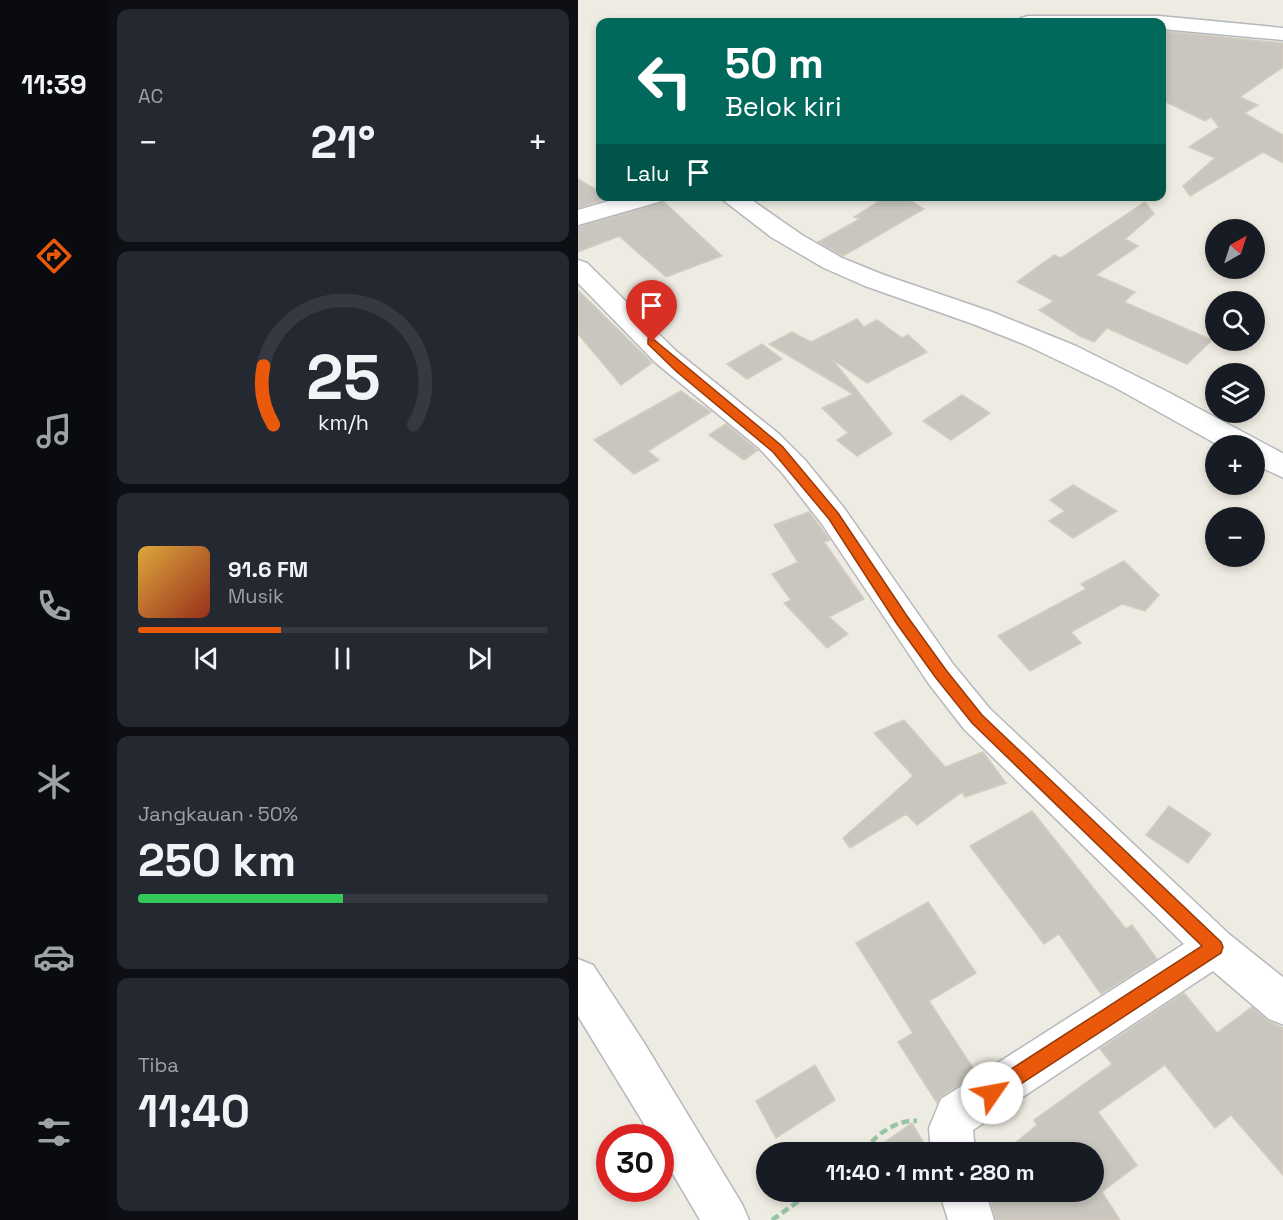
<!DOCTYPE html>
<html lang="id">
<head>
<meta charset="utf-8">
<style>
	:root { --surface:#171b24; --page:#242831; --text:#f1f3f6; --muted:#9ea1a6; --line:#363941; --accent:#ea580c }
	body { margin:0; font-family:"Space Grotesk",sans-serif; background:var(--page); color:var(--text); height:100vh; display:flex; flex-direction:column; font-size:22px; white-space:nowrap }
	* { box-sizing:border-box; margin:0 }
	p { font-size:20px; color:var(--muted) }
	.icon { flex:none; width:33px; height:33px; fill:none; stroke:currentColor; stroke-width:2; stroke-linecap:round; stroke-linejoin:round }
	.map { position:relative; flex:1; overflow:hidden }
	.sheet { display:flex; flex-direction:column; gap:9px; padding:9px; background:#0d0f14; width:470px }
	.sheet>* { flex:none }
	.guide { position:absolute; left:18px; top:18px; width:570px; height:183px; border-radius:12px; box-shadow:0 3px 9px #0003; background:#00695c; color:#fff; overflow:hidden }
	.needle { width:39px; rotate:39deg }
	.tools { position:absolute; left:627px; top:219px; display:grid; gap:12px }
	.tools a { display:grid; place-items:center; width:60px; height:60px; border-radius:50%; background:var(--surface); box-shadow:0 3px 9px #0003; font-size:30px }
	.speed { position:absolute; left:18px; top:1124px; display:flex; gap:12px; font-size:30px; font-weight:700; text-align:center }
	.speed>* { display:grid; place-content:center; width:78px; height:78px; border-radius:50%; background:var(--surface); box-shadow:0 3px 9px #0003; line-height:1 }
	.speed .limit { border:9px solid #d22; background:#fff; color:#111 }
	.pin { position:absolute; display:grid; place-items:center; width:51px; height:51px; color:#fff; margin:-62px -26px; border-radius:50% 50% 50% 0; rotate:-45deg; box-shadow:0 0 6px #0007 }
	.pin .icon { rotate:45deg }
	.me { position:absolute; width:66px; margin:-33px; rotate:57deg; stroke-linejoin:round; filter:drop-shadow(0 0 4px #0008) }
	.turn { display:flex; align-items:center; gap:21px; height:126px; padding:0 30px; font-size:27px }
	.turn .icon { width:78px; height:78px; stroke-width:2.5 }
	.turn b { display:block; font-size:42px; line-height:51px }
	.then { display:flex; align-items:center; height:57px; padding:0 30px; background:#0003; gap:12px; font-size:22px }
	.big { font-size:45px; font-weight:700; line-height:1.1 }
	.sheet .widget { flex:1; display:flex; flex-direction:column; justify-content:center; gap:9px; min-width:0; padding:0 21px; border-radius:12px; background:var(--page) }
	.sheet .dial { align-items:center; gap:0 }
	.dial svg { height:156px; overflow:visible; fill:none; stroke:var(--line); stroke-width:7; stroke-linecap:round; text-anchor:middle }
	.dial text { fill:var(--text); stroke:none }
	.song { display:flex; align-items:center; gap:18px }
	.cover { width:72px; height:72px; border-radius:9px; background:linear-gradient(135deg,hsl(40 70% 55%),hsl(10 70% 35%)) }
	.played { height:6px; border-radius:3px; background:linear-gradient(90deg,var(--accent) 35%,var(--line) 35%) }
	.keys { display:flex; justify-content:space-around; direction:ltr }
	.heat { display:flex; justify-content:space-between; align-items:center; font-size:33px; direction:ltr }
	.charge { height:9px; border-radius:4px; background:linear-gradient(90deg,#34c759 50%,var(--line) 0) }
	.trip { position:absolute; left:178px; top:1142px; width:348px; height:60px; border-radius:30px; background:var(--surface); box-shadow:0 3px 9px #0003; font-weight:700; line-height:60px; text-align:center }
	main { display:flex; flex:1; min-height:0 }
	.tab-bar { display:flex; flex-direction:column; width:108px; justify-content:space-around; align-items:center; background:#090b0e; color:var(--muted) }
	.tab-bar .icon { width:42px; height:42px }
	.tab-bar .on { color:var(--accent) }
	.tab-bar b { font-size:27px; color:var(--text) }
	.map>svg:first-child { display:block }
</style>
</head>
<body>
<main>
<nav class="tab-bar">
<b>11:39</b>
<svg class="icon on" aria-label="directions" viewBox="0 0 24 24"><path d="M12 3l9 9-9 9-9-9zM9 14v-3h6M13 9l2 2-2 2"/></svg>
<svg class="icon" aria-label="music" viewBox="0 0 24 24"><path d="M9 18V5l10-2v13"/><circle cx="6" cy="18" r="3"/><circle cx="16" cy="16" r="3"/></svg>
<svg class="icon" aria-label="phone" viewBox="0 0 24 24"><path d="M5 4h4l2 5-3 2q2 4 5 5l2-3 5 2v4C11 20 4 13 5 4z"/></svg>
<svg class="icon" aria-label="climate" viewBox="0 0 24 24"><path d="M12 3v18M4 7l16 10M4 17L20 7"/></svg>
<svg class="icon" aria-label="car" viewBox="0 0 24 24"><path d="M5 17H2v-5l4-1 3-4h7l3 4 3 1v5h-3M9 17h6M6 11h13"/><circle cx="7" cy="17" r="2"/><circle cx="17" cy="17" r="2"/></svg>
<svg class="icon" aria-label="filters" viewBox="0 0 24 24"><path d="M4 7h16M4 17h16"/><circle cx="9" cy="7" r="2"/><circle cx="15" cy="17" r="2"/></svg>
</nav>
<section class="sheet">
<div class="widget"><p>AC</p>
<div class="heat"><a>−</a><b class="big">21°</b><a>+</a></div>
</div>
<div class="widget dial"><svg viewBox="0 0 100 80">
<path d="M14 69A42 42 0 1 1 86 69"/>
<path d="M14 69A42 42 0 0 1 9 39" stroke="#ea580c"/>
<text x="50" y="56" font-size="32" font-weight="700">25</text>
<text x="50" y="72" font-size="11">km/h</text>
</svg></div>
<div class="widget">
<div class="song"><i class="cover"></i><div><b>91.6 FM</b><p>Musik</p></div></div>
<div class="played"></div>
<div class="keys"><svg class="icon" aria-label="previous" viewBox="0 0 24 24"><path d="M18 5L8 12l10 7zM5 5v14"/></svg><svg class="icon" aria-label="pause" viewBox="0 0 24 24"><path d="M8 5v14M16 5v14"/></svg><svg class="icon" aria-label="next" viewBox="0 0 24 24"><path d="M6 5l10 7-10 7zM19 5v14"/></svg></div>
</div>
<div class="widget"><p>Jangkauan · 50%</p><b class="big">250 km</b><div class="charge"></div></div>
<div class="widget"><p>Tiba</p><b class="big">11:40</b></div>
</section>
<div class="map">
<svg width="706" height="1220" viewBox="0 0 706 1220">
	<rect width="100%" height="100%" fill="#eeebe2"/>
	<path fill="#c9c6bf" stroke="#d3cdc0" stroke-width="1.5" d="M584,31l121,12v24l-43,30 18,8 -14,8 39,22v28l-20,-11 -73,44 -7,-10 32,-28 -26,-11 30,-20 -8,-10 -6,4 -43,-21z
		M0,179l22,13v4h16l-38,12z
		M309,196h16l21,13 -81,47 -25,-14 42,-23 -6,-2z
		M86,202l58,54 -56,21 -47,-41 -41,16v-25z
		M567,202l9,12 -29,25 13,7 -42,29 39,17 -11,10 88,38 -25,24 -80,-36 -13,14 -14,-6 -41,-26 15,-9 -37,-19 37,-27 7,3z
		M0,290l74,73 -31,22 -43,-51z
		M279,319l7,8 13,-7 25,18 6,-3 19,17 -60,31 -35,-24 60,75 -35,22 -20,-16 11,-7 -26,-25 31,-14 -84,-50 23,-12 19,10z
		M184,344l20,15 -35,20 -20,-15z
		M103,391l30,21 -63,39 11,9 -25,14 -40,-34z
		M384,395l28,18 -39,27 -28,-19z
		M148,424l31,26h1l-14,10 -35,-25z
		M495,485l44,26 -44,27 -24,-17 16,-10 -15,-11z
		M231,512l21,28 -6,2 40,57 -35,18 19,17 -21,14 -43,-45 7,-3 -19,-26 26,-12 -24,-37z
		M546,561l35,34 -14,16 -23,-7 -51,28 10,11 -51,28 -32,-35 88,-47 -5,-5z
		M326,720l41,47 38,-15 23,31 -41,14 -3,-5 -45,33 -11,-11 -56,34 -7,-10 70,-62 -39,-43z
		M591,806l42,28 -23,29 -42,-28z
		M454,811l94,118 6,-4 25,34 -56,35 -42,-60 -15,10 -74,-98z
		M350,902l48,71 -47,28 48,73 -37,23 -3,6 -39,-61 15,-9 -57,-90z
		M606,993l33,40 35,-26 16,14 15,7v147l-52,-60 -16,13 -50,-63 -67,47 39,53 -35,27 18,28h-124l-9,-29h107v-39h-90l33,-27 -3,-5 78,-56 -12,-15z
		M237,1065l20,35 -59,38 -20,-37z
		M334,1123l17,29h-53l-1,-3z"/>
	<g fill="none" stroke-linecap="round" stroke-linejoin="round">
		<g stroke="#b5b8bd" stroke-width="3">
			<path id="minor" d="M450,16h131l125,12v12l-122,-11v-7h-144l3,-4z
				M48,196h40l-4,5 -84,24v-15z
				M140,196h28l56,39 40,23 42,17 108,37 84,34 90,45 118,63v24l-30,-14v-18h-34l-104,-58 -90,-43 -53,-21 -108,-38 -41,-18 -53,-31z
				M0,260l9,3 89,88 103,83 26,26 39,48 109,156 37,45 239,225 55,44v47l-15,-6 -56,-48 -240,159 2,22h-44l-2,-24 12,-29 243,-155 -220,-215 -35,-45 -107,-160 -39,-50 -24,-26 -103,-85 -78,-80z
				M0,959l15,6 50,76 99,163 7,16h-49l-40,-68v-15h-8l-74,-121z
				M361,1191h46l9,29h-46z"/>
		</g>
		<path stroke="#95c5a4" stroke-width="4.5" stroke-dasharray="8 4" stroke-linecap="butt" d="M287,1152c8,-17 33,-33 52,-31
			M194,1220l41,-29"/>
		<use href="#minor" fill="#fff" fill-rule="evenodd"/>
	</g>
	<path fill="#ea580c" stroke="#983908" stroke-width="1.5" d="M74,338l130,108 56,67 69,103 39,54 36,45 239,227 2,5 -2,6 -223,146 -6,3 -7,-3 -2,-6 2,-7 217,-140 -230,-223 -36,-45 -39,-54 -68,-105 -56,-67 -96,-80 -29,-28v-5z"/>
</svg>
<div class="tools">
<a><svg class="needle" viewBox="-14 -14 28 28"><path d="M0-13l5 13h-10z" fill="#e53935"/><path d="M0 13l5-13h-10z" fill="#9ea1a6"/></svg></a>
<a><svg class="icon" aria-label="search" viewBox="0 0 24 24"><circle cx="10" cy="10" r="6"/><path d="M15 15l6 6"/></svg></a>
<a><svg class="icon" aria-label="layers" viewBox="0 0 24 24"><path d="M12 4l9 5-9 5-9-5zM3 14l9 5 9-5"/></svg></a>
<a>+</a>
<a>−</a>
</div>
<div class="speed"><div class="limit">30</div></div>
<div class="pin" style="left:74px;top:342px;background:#d93025"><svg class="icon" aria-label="arrive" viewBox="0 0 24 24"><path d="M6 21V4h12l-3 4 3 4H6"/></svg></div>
<svg class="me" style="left:414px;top:1093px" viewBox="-20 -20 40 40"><circle r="19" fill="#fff"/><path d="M0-13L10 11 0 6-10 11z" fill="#ea580c"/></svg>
<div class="trip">11:40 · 1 mnt · 280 m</div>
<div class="guide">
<div class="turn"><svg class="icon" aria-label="left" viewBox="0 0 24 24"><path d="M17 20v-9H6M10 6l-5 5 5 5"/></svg><div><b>50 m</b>Belok kiri</div></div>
<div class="then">Lalu<svg class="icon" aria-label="arrive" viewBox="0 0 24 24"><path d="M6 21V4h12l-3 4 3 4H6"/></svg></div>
</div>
</div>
</main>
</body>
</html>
